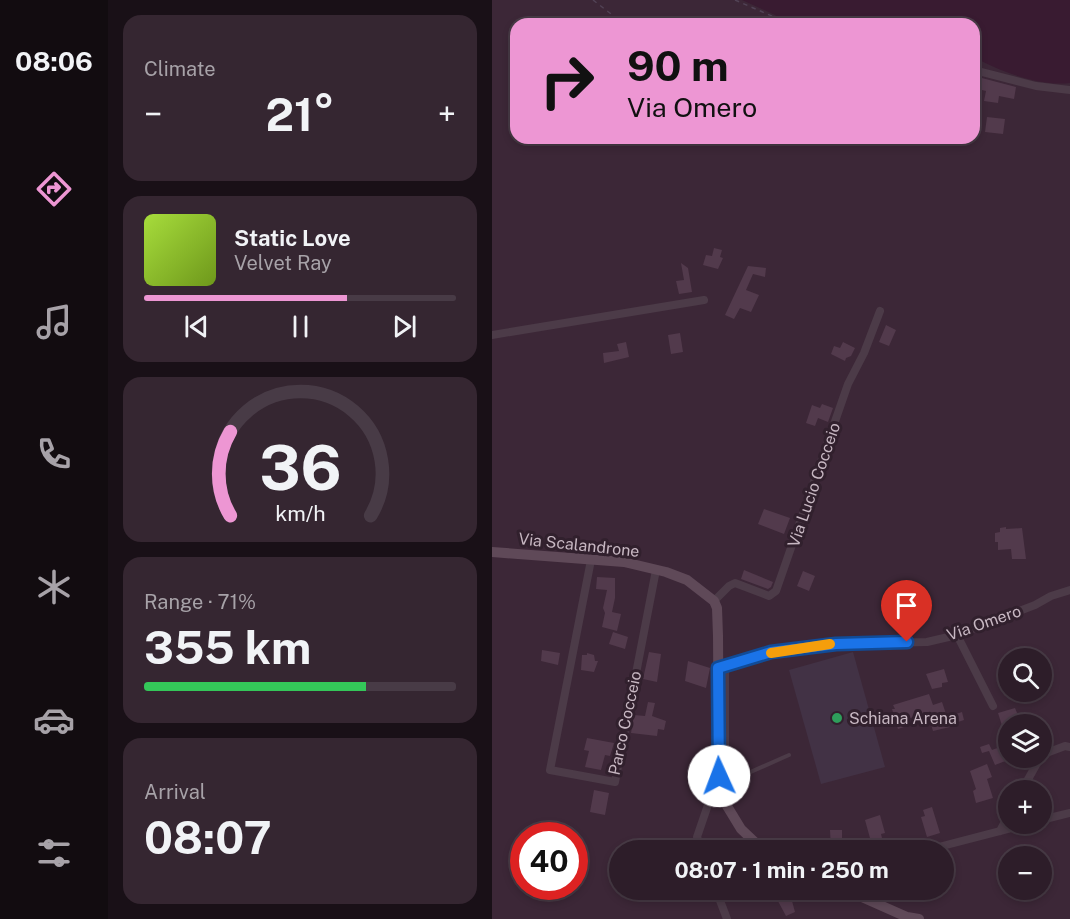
<!DOCTYPE html>
<html lang="en">
<head>
<meta charset="utf-8">
<style>
	:root { --surface:#2d1d29; --page:#352631; --text:#f1f3f6; --muted:#a7a2a8; --line:#483b46; --accent:#ed96d3 }
	body { margin:0; font-family:"Public Sans",sans-serif; background:var(--page); color:var(--text); height:100vh; display:flex; flex-direction:column; font-size:22px; white-space:nowrap }
	* { box-sizing:border-box; margin:0 }
	p { font-size:20px; color:var(--muted) }
	.icon { flex:none; width:33px; height:33px; fill:none; stroke:currentColor; stroke-width:2; stroke-linecap:round; stroke-linejoin:round }
	.map { position:relative; flex:1; overflow:hidden }
	.sheet { display:flex; flex-direction:column; gap:15px; padding:15px; background:#191017; width:384px }
	.sheet>* { flex:none }
	.top-card { position:absolute; left:18px; top:18px; width:470px; height:126px; border-radius:18px; box-shadow:0 3px 9px #0003,0 0 0 2px var(--line); background:#ed96d3; color:#111; overflow:hidden }
	.controls { position:absolute; left:506px; top:648px; display:grid; gap:12px }
	.controls a { display:grid; place-items:center; width:54px; height:54px; border-radius:50%; background:var(--surface); box-shadow:0 3px 9px #0003,0 0 0 2px var(--line); font-size:30px }
	.speed { position:absolute; left:18px; top:822px; display:flex; gap:12px; font-size:30px; font-weight:700; text-align:center }
	.speed>* { display:grid; place-content:center; width:78px; height:78px; border-radius:50%; background:var(--surface); box-shadow:0 3px 9px #0003,0 0 0 2px var(--line); line-height:1 }
	.speed .limit { border:9px solid #d22; background:#fff; color:#111 }
	.pin { position:absolute; display:grid; place-items:center; width:51px; height:51px; color:#fff; margin:-62px -26px; border-radius:50% 50% 50% 0; rotate:-45deg; box-shadow:0 0 6px #0007 }
	.pin .icon { rotate:45deg }
	.me { position:absolute; width:66px; margin:-33px; rotate:358deg; stroke-linejoin:round; filter:drop-shadow(0 0 4px #0008) }
	.turn { display:flex; align-items:center; gap:21px; height:126px; padding:0 18px; font-size:27px }
	.turn .icon { width:78px; height:78px; stroke-width:2.5 }
	.turn b { display:block; font-size:42px; line-height:51px }
	.big { font-size:45px; font-weight:700; line-height:1.1 }
	.sheet .widget { flex:1; display:flex; flex-direction:column; justify-content:center; gap:9px; min-width:0; padding:0 21px; border-radius:18px; background:var(--page) }
	.sheet .dial { align-items:center; gap:0 }
	.dial svg { height:156px; overflow:visible; fill:none; stroke:var(--line); stroke-width:7; stroke-linecap:round; text-anchor:middle }
	.dial text { fill:var(--text); stroke:none }
	.song { display:flex; align-items:center; gap:18px }
	.cover { width:72px; height:72px; border-radius:9px; background:linear-gradient(135deg,hsl(80 70% 55%),hsl(80 70% 35%)) }
	.played { height:6px; border-radius:3px; background:linear-gradient(90deg,var(--accent) 65%,var(--line) 65%) }
	.keys { display:flex; justify-content:space-around; direction:ltr }
	.heat { display:flex; justify-content:space-between; align-items:center; font-size:33px; direction:ltr }
	.charge { height:9px; border-radius:4px; background:linear-gradient(90deg,#34c759 71%,var(--line) 0) }
	.trip { position:absolute; left:117px; top:840px; width:345px; height:60px; border-radius:30px; background:var(--surface); box-shadow:0 3px 9px #0003,0 0 0 2px var(--line); font-weight:700; line-height:60px; text-align:center }
	main { display:flex; flex:1; min-height:0 }
	.dock { display:flex; flex-direction:column; width:108px; justify-content:space-around; align-items:center; background:#120c10; color:var(--muted) }
	.dock .icon { width:42px; height:42px }
	.dock .active { color:var(--accent) }
	.dock b { font-size:27px; color:var(--text) }
	.map>svg:first-child { display:block }
</style>
</head>
<body>
<main>
<nav class="dock">
<b>08:06</b>
<svg class="icon active" aria-label="directions" viewBox="0 0 24 24"><path d="M12 3l9 9-9 9-9-9zM9 14v-3h6M13 9l2 2-2 2"/></svg>
<svg class="icon" aria-label="music" viewBox="0 0 24 24"><path d="M9 18V5l10-2v13"/><circle cx="6" cy="18" r="3"/><circle cx="16" cy="16" r="3"/></svg>
<svg class="icon" aria-label="phone" viewBox="0 0 24 24"><path d="M5 4h4l2 5-3 2q2 4 5 5l2-3 5 2v4C11 20 4 13 5 4z"/></svg>
<svg class="icon" aria-label="climate" viewBox="0 0 24 24"><path d="M12 3v18M4 7l16 10M4 17L20 7"/></svg>
<svg class="icon" aria-label="car" viewBox="0 0 24 24"><path d="M5 17H2v-5l4-1 3-4h7l3 4 3 1v5h-3M9 17h6M6 11h13"/><circle cx="7" cy="17" r="2"/><circle cx="17" cy="17" r="2"/></svg>
<svg class="icon" aria-label="filters" viewBox="0 0 24 24"><path d="M4 7h16M4 17h16"/><circle cx="9" cy="7" r="2"/><circle cx="15" cy="17" r="2"/></svg>
</nav>
<section class="sheet">
<div class="widget"><p>Climate</p>
<div class="heat"><a>−</a><b class="big">21°</b><a>+</a></div>
</div>
<div class="widget">
<div class="song"><i class="cover"></i><div><b>Static Love</b><p>Velvet Ray</p></div></div>
<div class="played"></div>
<div class="keys"><svg class="icon" aria-label="previous" viewBox="0 0 24 24"><path d="M18 5L8 12l10 7zM5 5v14"/></svg><svg class="icon" aria-label="pause" viewBox="0 0 24 24"><path d="M8 5v14M16 5v14"/></svg><svg class="icon" aria-label="next" viewBox="0 0 24 24"><path d="M6 5l10 7-10 7zM19 5v14"/></svg></div>
</div>
<div class="widget dial"><svg viewBox="0 0 100 80">
<path d="M14 69A42 42 0 1 1 86 69"/>
<path d="M14 69A42 42 0 0 1 14 26" stroke="#ed96d3"/>
<text x="50" y="56" font-size="32" font-weight="700">36</text>
<text x="50" y="72" font-size="11">km/h</text>
</svg></div>
<div class="widget"><p>Range · 71%</p><b class="big">355 km</b><div class="charge"></div></div>
<div class="widget"><p>Arrival</p><b class="big">08:07</b></div>
</section>
<div class="map">
<svg width="578" height="919" viewBox="0 0 578 919">
	<rect width="100%" height="100%" fill="#3c2737"/>
	<path fill="#423245" d="M361,652l32,115 -64,17 -32,-114z"/>
	<path fill="#391b31" d="M250,0h328v83c-29,4 -72,-12 -96,-26v-33h-187l-12,-9z"/>
	<path fill="#523a4c" d="M486,77l38,10 -2,12 -15,-3 -1,7 -14,-2 2,-10 -12,-3v-7z
		M495,117l18,2 -2,15 -18,-2z
		M222,248l8,2 -2,7 3,1 -5,11 -15,-4 3,-10 6,1z
		M189,263l7,5 4,24 -13,2 -3,-13 8,-1z
		M256,266l18,2 -1,9 -12,-3 -7,16 13,5 -8,17 -11,-4 -6,11 -9,-4z
		M394,325l10,5 -7,16 -10,-4z
		M188,333l3,19 -12,2 -3,-19z
		M134,342l3,15 -25,6 -1,-10 16,-2 -2,-7z
		M351,342l12,6 -4,8 -5,2 -1,3 -14,-7 3,-8 6,2z
		M330,404l11,4 -5,14 -10,-4 -3,8 -9,-3 6,-18 8,3z
		M272,509l26,9 -6,16 -26,-10z
		M514,527v2l16,-1 4,31h-14l-1,-10 -13,1v-8h-3v-9l5,-1v-4z
		M252,570l29,12 -2,5 -3,2 -27,-10z
		M311,571l12,5 -6,15 -12,-5z
		M105,577l18,1v20l-3,14 9,2 -4,17 -15,-4 3,-14 -2,-5 4,-18 -11,-1z
		M121,632l15,5 -3,12 -16,-5z
		M50,650l18,3 -2,12 -17,-4z
		M157,652l12,2 -4,28 -14,-3z
		M95,653l7,2 1,6h3l-4,11 -13,-2 1,-15h5z
		M196,661l22,7 -4,20 -21,-7z
		M452,669l4,13 -6,1v4l-10,2 -6,-15z
		M437,694l4,11 9,-3 5,15 15,-5 2,8 -15,5 1,2 -17,4 -4,-13 -14,3 -1,-4 -12,3 2,7 -6,2 -6,-20h3l-2,-4z
		M156,702l7,1 -3,13 14,5 -2,9 -6,-1 -1,7 -26,-3 3,-18 11,1z
		M523,708l5,12 -12,4 -1,17 -9,-28z
		M95,738l27,5 -4,13 -5,-1 -4,15 -16,-3 4,-16 -5,-1z
		M497,744l3,6 16,-6v16l-13,5 -6,-14 -7,2 -2,-6z
		M495,764l5,13 -5,2 6,19 -17,5 -3,-12 3,-2 -6,-18z
		M102,790l15,3 -4,22 -15,-3z
		M440,807l8,26 -13,4 -6,-20 4,-1 -2,-6z
		M388,815l5,18 -4,1 3,12 -11,3 -8,-29z
		M338,830h12v11h2l-2,4 1,4 -12,1z
		M280,890h17l6,22 -9,4z"/>
	<g fill="none" stroke-linecap="round" stroke-linejoin="round">
		<path stroke="#514255" stroke-width="1.5" stroke-dasharray="4.5 4.5" stroke-linecap="butt" d="M101,0l31,24
			M243,0l39,17 9,7"/>
		<path stroke="#4c3b48" stroke-width="4" d="M235,666v100l3,9 7,3 52,-23
			M354,846h13l2,4"/>
		<path stroke="#4c3b48" stroke-width="8" d="M482,70l62,16 34,4
			M0,335l212,-35
			M99,560l-41,210 65,12 41,-212
			M222,601l15,-15 6,-3 34,13 7,-5 72,-207 16,-31 16,-42
			M465,635l36,71
			M226,668l53,-16 65,-8 91,-2 30,-7 78,-30 16,-9 19,-6
			M549,755l24,-9 5,1
			M530,790l18,-32
			M549,820l29,-7
			M508,831l8,-15
			M210,850l-5,-13 13,-38 6,-29
			M435,850l100,-26
			M224,890l11,29"/>
		<path stroke="#5f4958" stroke-width="10" d="M0,552l132,10 42,10 21,8 27,21 3,7 1,28 1,140 8,30 14,23 22,21
			M354,890l61,27 12,2"/>
	</g>
	<g fill="none" stroke-linecap="round" stroke-linejoin="round">
		<g stroke="#114b97" stroke-width="15">
			<path id="route" d="M227,776l-1,-108 53,-16 65,-8 71,-2"/>
		</g>
		<use href="#route" stroke="#1a73e8" stroke-width="10"/>
		<path stroke="#f59e0b" stroke-width="10" d="M279,653l59,-9"/>
	</g>
	<circle fill="#2e9e5b" stroke="#31202d" stroke-width="2" cx="345" cy="718" r="6"/>
	<g text-anchor="middle" dominant-baseline="central" stroke-width="6" stroke-linejoin="round" paint-order="stroke">
		<g font-size="16" fill="#c7b7c2" stroke="#31202d">
			<text transform="translate(322 485) rotate(-71)">Via Lucio Cocceio</text>
			<text transform="translate(87 545) rotate(6)">Via Scalandrone</text>
			<text transform="translate(492 623) rotate(-19)">Via Omero</text>
			<text transform="translate(133 723) rotate(-78)">Parco Cocceio</text>
		</g>
		<g font-size="16" fill="#c7b7c2" stroke="#31202d" text-anchor="start">
			<text x="357" y="718">Schiana Arena</text>
		</g>
	</g>
</svg>
<div class="controls">
<a><svg class="icon" aria-label="search" viewBox="0 0 24 24"><circle cx="10" cy="10" r="6"/><path d="M15 15l6 6"/></svg></a>
<a><svg class="icon" aria-label="layers" viewBox="0 0 24 24"><path d="M12 4l9 5-9 5-9-5zM3 14l9 5 9-5"/></svg></a>
<a>+</a>
<a>−</a>
</div>
<div class="speed"><div class="limit">40</div></div>
<div class="pin" style="left:415px;top:642px;background:#d93025"><svg class="icon" aria-label="arrive" viewBox="0 0 24 24"><path d="M6 21V4h12l-3 4 3 4H6"/></svg></div>
<svg class="me" style="left:227px;top:776px" viewBox="-20 -20 40 40"><circle r="19" fill="#fff"/><path d="M0-13L10 11 0 6-10 11z" fill="#1a73e8"/></svg>
<div class="trip">08:07 · 1 min · 250 m</div>
<div class="top-card">
<div class="turn"><svg class="icon" aria-label="right" viewBox="0 0 24 24"><path d="M7 20v-9h11M14 6l5 5-5 5"/></svg><div><b>90 m</b>Via Omero</div></div>
</div>
</div>
</main>
</body>
</html>
